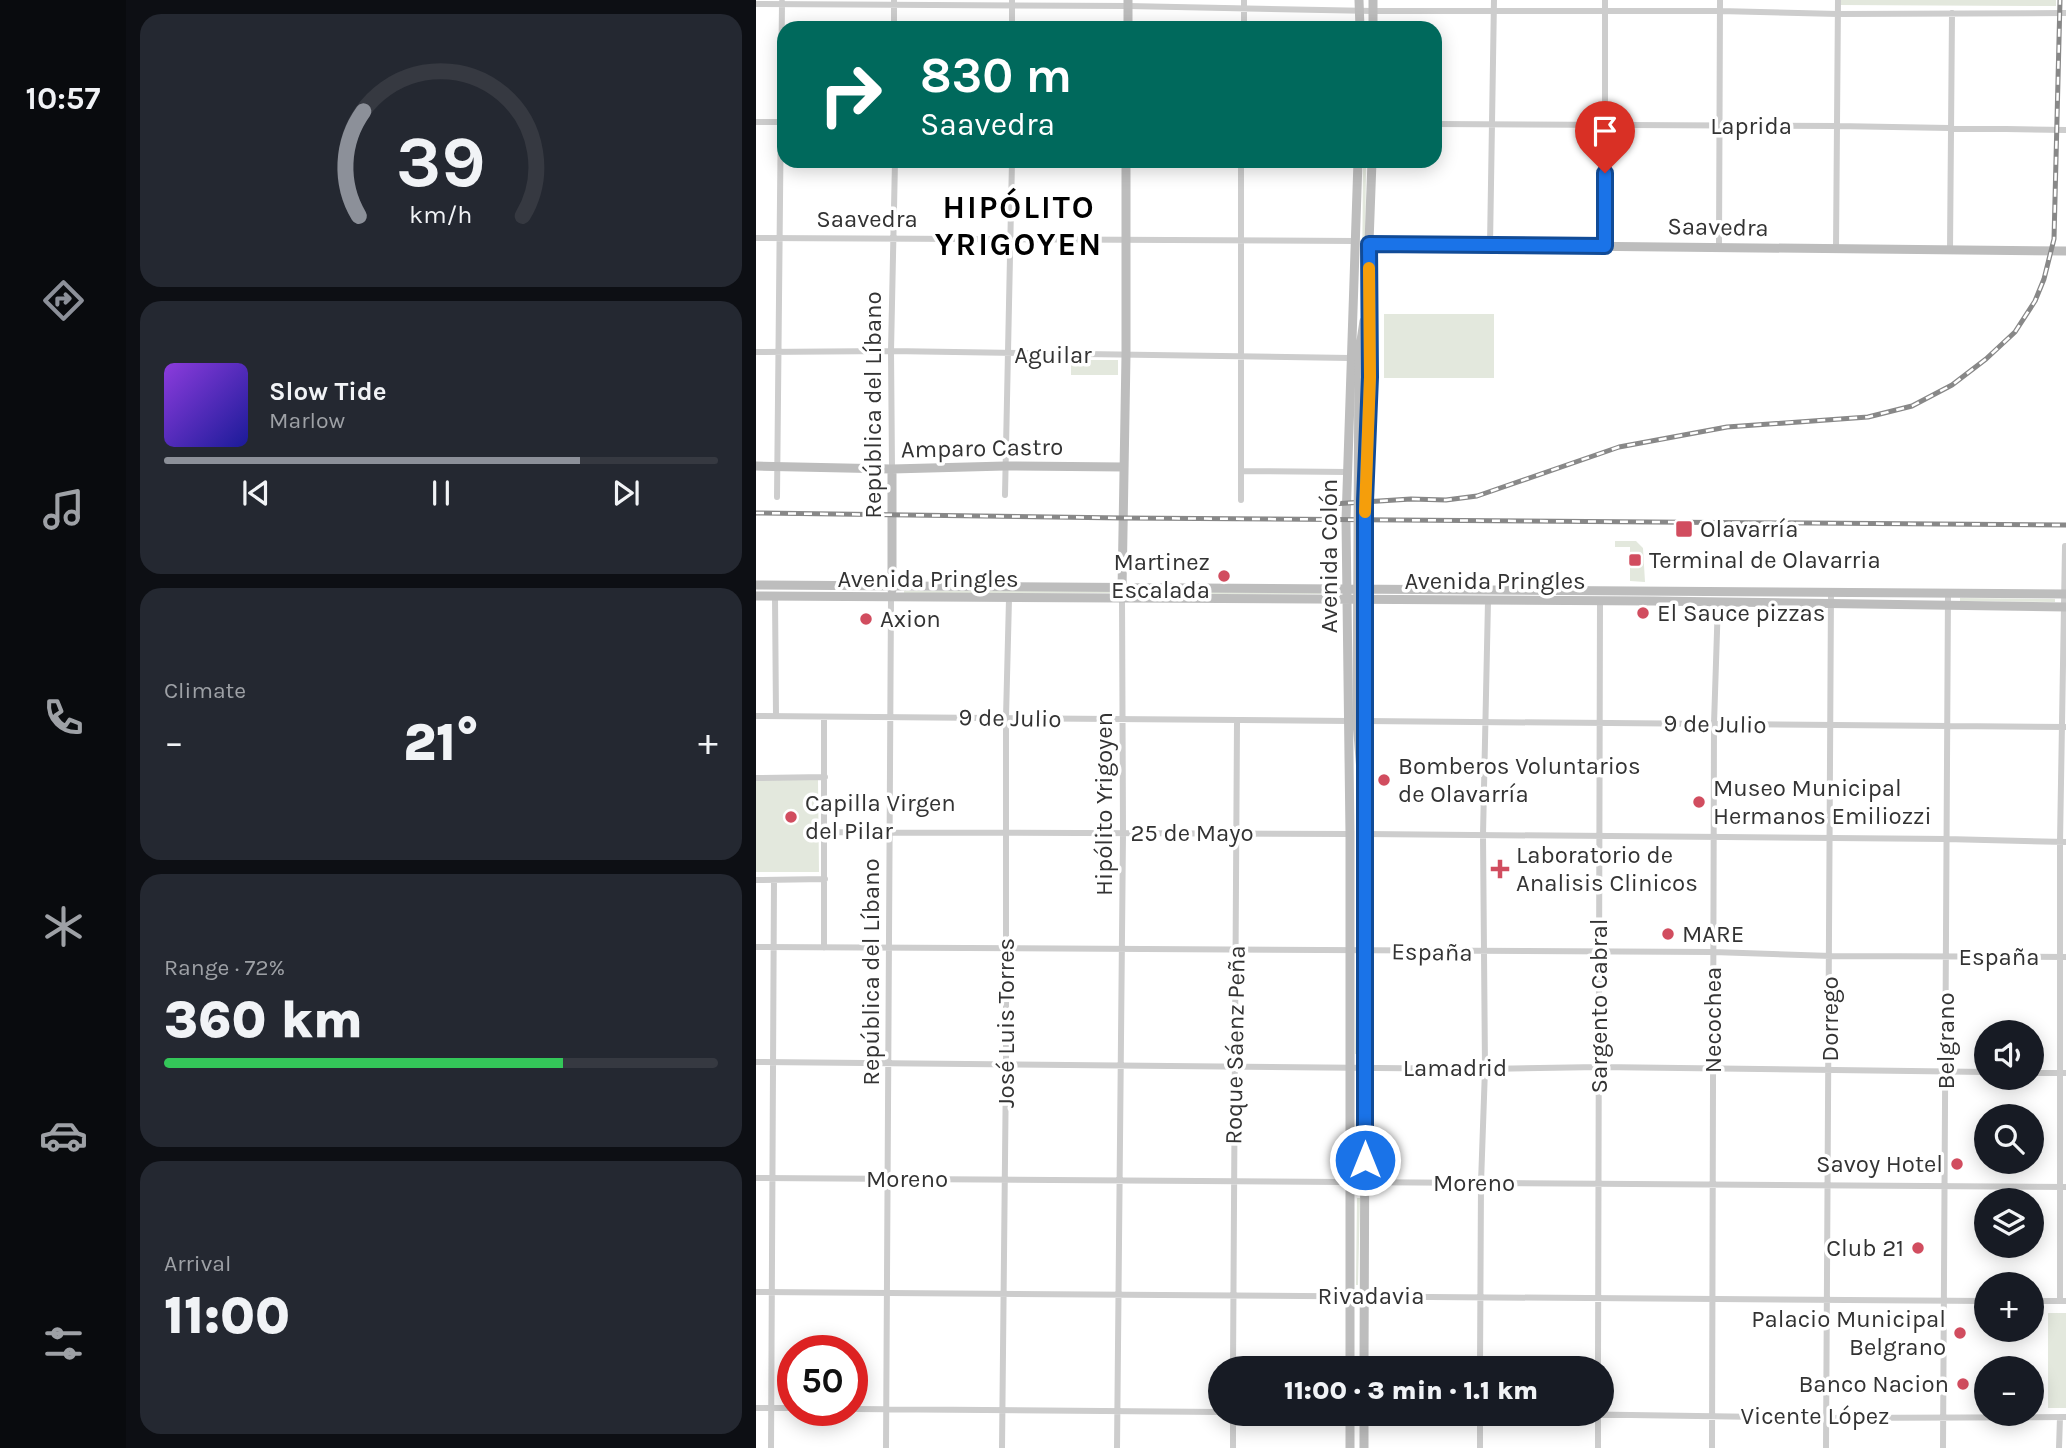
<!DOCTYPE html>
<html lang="en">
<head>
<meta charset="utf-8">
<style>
	:root { --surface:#171b24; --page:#242831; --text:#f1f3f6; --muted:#9ea1a6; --line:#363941; --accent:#8c9099 }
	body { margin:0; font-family:Karla,sans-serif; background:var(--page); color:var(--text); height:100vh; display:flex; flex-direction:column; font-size:26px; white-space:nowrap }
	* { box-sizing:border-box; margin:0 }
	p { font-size:23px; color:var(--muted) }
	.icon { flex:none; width:38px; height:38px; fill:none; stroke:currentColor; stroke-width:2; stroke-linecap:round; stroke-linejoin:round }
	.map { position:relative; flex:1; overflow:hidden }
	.sheet { display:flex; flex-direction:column; gap:14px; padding:14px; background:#0d0f14; width:630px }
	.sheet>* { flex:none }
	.hud { position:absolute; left:21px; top:21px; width:665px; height:147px; border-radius:21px; box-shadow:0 4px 18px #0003; background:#00695c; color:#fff; overflow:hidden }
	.tools { position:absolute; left:1218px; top:1020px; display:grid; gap:14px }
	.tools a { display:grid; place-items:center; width:70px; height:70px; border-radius:50%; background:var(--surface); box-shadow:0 4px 18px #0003; font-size:35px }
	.speed { position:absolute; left:21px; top:1335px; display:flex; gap:14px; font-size:35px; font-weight:700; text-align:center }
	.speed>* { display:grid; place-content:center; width:91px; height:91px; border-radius:50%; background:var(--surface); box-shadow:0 4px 18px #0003; line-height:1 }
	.speed .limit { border:10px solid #d22; background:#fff; color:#111 }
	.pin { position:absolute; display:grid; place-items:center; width:60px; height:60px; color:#fff; margin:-72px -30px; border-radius:50% 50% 50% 0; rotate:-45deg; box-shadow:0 0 7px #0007 }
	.pin .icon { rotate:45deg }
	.me { position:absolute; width:77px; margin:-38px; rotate:0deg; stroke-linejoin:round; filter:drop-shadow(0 0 5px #0008) }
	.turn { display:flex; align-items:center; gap:24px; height:147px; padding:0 28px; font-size:32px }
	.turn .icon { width:91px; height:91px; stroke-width:2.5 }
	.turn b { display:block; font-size:49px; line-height:60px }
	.big { font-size:52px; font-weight:800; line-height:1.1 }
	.sheet .widget { flex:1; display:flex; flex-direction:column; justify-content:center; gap:10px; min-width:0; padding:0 24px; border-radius:21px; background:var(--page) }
	.sheet .dial { align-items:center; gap:0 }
	.dial svg { height:182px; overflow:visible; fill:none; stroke:var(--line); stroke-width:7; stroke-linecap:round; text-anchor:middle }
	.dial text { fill:var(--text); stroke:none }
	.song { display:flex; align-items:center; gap:21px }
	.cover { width:84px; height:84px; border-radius:10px; background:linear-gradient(135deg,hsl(270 70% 55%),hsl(240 70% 35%)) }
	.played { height:7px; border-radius:4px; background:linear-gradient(90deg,var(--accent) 75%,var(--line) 75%) }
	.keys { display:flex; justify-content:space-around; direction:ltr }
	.heat { display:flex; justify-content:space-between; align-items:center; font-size:38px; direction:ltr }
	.charge { height:10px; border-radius:5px; background:linear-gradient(90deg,#34c759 72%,var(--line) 0) }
	.trip { position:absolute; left:452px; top:1356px; width:406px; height:70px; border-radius:35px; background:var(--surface); box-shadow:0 4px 18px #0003; font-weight:800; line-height:70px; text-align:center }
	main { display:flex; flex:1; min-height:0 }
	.tabs { display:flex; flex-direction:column; width:126px; justify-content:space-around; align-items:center; background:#090b0e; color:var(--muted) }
	.tabs .icon { width:49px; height:49px }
	.tabs .on { color:var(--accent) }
	.tabs b { font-size:32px; color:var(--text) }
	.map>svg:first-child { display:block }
</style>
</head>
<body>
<main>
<nav class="tabs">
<b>10:57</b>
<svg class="icon on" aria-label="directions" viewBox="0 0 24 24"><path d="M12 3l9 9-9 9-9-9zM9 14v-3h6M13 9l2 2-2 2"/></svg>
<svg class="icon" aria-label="music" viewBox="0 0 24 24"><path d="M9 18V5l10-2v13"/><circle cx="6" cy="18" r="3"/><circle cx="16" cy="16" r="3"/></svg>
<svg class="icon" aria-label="phone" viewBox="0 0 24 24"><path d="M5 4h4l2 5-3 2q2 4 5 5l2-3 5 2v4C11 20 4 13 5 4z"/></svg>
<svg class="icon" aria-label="climate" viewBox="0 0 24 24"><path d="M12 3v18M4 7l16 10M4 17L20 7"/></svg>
<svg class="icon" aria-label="car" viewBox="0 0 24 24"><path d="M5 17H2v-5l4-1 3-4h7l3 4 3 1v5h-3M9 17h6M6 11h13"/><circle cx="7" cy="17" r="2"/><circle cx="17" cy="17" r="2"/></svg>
<svg class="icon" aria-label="filters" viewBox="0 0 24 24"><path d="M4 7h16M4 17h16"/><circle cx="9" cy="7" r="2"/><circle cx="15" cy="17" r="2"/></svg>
</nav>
<section class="sheet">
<div class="widget dial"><svg viewBox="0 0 100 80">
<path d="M14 69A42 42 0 1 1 86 69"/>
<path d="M14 69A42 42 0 0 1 16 23" stroke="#8c9099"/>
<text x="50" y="56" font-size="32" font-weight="700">39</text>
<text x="50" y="72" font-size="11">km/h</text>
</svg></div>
<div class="widget">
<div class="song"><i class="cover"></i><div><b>Slow Tide</b><p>Marlow</p></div></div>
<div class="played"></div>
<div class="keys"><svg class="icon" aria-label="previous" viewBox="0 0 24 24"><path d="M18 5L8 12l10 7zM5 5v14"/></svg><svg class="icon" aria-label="pause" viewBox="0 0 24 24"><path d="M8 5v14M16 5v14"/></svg><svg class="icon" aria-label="next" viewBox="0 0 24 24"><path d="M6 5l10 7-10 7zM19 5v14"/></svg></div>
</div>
<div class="widget"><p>Climate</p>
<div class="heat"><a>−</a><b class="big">21°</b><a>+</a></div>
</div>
<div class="widget"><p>Range · 72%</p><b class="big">360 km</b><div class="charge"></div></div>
<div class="widget"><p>Arrival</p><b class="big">11:00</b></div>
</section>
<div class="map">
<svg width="1310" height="1448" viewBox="0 0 1310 1448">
	<rect width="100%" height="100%" fill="#fff"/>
	<path fill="#e3e8dd" d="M1081,0h219v6l-219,-1z
		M607,161h3l-1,123h-3z
		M628,314h110v64h-110z
		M315,360h47v15h-47z
		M859,541h21l7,7 2,34 -15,-1v-34h-15z
		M356,590v3l-208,1v-3z
		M579,591l1,3 -209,1v-3z
		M1204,598l95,1v3l-95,-1z
		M0,780h62l1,92h-63z
		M600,797h3v145h-3z
		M600,966h3l-2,88h-2z
		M602,1082h2l-1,88h-3z
		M601,1198h3l-2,87h-2z
		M1292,1313h18v95h-18z"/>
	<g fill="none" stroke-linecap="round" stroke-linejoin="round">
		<path stroke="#cdcdcd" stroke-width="6" d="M138,0v28
			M256,0v28
			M849,0v246
			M0,4l372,2 245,5h347l118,3 228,-1
			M488,28v-28
			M0,122h26
			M679,124l401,2 230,4
			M0,238l599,3
			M734,245l4,-245
			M963,246l1,-246
			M1080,249l2,-249
			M1194,250l2,-237
			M0,352l135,-1 459,7
			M136,469l-1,-118 4,-190
			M485,471l107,1
			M249,495l7,-334
			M21,497l5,-495
			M485,500v-339
			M19,597l1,119
			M0,716l593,5
			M609,721l701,6
			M0,778l69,-1
			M68,832l526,2
			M610,834l580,5 120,3
			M0,880l69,-1
			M0,947l957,5 118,4 235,1
			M68,948v-231
			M0,1062l729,7 114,-2 387,5
			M1276,1073h34
			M0,1178l1310,9
			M0,1292l1230,9
			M1276,1301h34
			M1304,1301v-459l5,-296
			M477,1368l4,-646
			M724,1368l1,-185 4,-114 -2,-234 5,-234
			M842,1368l2,-767
			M0,1408h37
			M96,1409l368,3
			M477,1414v34
			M724,1414v34
			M808,1414l262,4 240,-1
			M15,1448l3,-568
			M130,1448l5,-850
			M246,1448l4,-384v-347l3,-118
			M361,1448l6,-615 -1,-235
			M842,1448v-34
			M956,1448l2,-724 4,-123
			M1070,1448l5,-857
			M1187,1448l5,-856
			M1303,1448l1,-31"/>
		<path stroke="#bdbdbd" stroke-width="9" d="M603,0l1,28
			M617,0v28
			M372,28v-28
			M613,244l697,7
			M611,297l5,-136
			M603,354l5,-33
			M0,466l136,3 113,-3 119,1
			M0,585l1310,9
			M136,590v-121
			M366,590l4,-235v-194
			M0,596l898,5 412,6
			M601,721l9,113 -2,534
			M609,751v-242l5,-132 -2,-85
			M594,834l-4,-314 12,-359
			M594,1368v-537
			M594,1414v34
			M608,1414v34"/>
		<g stroke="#888" stroke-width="5">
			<path id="rail" d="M576,504l79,-5 35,1 31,-4 142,-49 108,-20 141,-10 44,-11 40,-21 34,-26 29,-27 20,-31 9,-22 10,-40 6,-239
				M0,513l367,5 943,7"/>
		</g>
		<use href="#rail" stroke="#fff" stroke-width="2.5" stroke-dasharray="8" stroke-linecap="butt"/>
		<path stroke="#bdbdbd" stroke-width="9" d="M601,721l2,-367"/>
	</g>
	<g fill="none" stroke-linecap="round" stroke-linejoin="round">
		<g stroke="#114b97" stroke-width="18">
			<path id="route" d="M609,1160v-659l5,-124 -1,-133 236,2v-73"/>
		</g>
		<use href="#route" stroke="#1a73e8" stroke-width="12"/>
		<path stroke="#f59e0b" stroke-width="12" d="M609,512l5,-135 -1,-109"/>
	</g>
	<g fill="#d14d5f" stroke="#fff" stroke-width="2.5">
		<rect x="919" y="520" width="18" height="18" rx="3.5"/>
		<rect x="872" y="553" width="14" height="14" rx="3.5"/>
		<circle cx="468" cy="576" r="7"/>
		<circle cx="887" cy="613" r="7"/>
		<circle cx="110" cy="619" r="7"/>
		<circle cx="628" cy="780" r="7"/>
		<circle cx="943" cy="802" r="7"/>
		<circle cx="35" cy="817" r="7"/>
		<path d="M740.5 858.5h7v7h7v7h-7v7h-7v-7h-7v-7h7z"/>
		<circle cx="912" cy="934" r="7"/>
		<circle cx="1201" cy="1164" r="7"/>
		<circle cx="1162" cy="1248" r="7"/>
		<circle cx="1204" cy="1333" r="7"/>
		<circle cx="1207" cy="1384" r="7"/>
	</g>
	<g text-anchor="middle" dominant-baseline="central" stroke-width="7" stroke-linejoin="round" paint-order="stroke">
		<g font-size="24" fill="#333" stroke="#fff">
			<text x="995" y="126">Laprida</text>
			<text x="111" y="219">Saavedra</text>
			<text transform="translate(962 227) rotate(1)">Saavedra</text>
			<text x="297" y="355">Aguilar</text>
			<text transform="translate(117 405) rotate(-90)">República del Líbano</text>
			<text transform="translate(226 448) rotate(-1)">Amparo Castro</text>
			<text transform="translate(573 556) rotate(-90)">Avenida Colón</text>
			<text x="172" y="579">Avenida Pringles</text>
			<text x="739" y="581">Avenida Pringles</text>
			<text transform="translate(254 718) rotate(1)">9 de Julio</text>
			<text transform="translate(959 724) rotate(1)">9 de Julio</text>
			<text transform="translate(348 804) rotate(-90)">Hipólito Yrigoyen</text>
			<text x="436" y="833">25 de Mayo</text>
			<text transform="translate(676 952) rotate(1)">España</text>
			<text x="1243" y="957">España</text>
			<text transform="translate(115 972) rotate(-90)">República del Líbano</text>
			<text transform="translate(843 1006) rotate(-90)">Sargento Cabral</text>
			<text transform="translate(1074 1019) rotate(-90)">Dorrego</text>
			<text transform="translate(957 1020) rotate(-90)">Necochea</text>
			<text transform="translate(250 1023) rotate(-90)">José Luis Torres</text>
			<text transform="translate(1190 1041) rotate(-90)">Belgrano</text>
			<text transform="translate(479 1045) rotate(-89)">Roque Sáenz Peña</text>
			<text x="699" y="1068">Lamadrid</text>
			<text x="151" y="1179">Moreno</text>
			<text x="718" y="1183">Moreno</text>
			<text x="615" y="1296">Rivadavia</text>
			<text x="1059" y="1416">Vicente López</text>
		</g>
		<g font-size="24" fill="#333" stroke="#fff" text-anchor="start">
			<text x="944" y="529">Olavarría</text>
			<text x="893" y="560">Terminal de Olavarria</text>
			<text x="454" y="562" text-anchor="end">Martinez<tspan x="454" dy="28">Escalada</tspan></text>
			<text x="901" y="613">El Sauce pizzas</text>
			<text x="124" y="619">Axion</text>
			<text x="642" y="766">Bomberos Voluntarios<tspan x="642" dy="28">de Olavarría</tspan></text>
			<text x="957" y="788">Museo Municipal<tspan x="957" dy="28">Hermanos Emiliozzi</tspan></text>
			<text x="49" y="803">Capilla Virgen<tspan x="49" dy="28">del Pilar</tspan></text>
			<text x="760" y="855">Laboratorio de<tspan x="760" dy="28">Analisis Clinicos</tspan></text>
			<text x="926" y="934">MARE</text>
			<text x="1187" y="1164" text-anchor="end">Savoy Hotel</text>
			<text x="1148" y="1248" text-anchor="end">Club 21</text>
			<text x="1190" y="1319" text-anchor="end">Palacio Municipal<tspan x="1190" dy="28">Belgrano</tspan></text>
			<text x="1193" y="1384" text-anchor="end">Banco Nacion</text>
		</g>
		<g font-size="32" font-weight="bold" letter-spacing="2" fill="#000" stroke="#fff">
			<text x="263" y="207">HIPÓLITO<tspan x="263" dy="37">YRIGOYEN</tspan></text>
		</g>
	</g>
</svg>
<div class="tools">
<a><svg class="icon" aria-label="sound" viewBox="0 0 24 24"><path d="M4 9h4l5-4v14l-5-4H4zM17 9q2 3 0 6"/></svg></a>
<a><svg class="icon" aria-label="search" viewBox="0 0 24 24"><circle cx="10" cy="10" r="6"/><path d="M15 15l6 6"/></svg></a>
<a><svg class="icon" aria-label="layers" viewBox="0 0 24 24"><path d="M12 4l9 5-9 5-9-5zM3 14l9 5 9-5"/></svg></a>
<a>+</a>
<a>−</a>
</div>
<div class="speed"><div class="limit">50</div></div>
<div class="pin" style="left:849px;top:173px;background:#d93025"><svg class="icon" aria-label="arrive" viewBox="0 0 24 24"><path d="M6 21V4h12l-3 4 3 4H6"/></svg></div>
<svg class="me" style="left:609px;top:1160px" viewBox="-20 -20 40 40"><circle r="17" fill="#1a73e8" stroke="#fff" stroke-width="3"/><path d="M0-11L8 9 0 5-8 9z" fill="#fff"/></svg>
<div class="trip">11:00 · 3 min · 1.1 km</div>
<div class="hud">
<div class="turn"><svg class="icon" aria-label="right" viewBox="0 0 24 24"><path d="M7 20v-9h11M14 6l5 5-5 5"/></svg><div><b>830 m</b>Saavedra</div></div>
</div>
</div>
</main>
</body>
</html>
